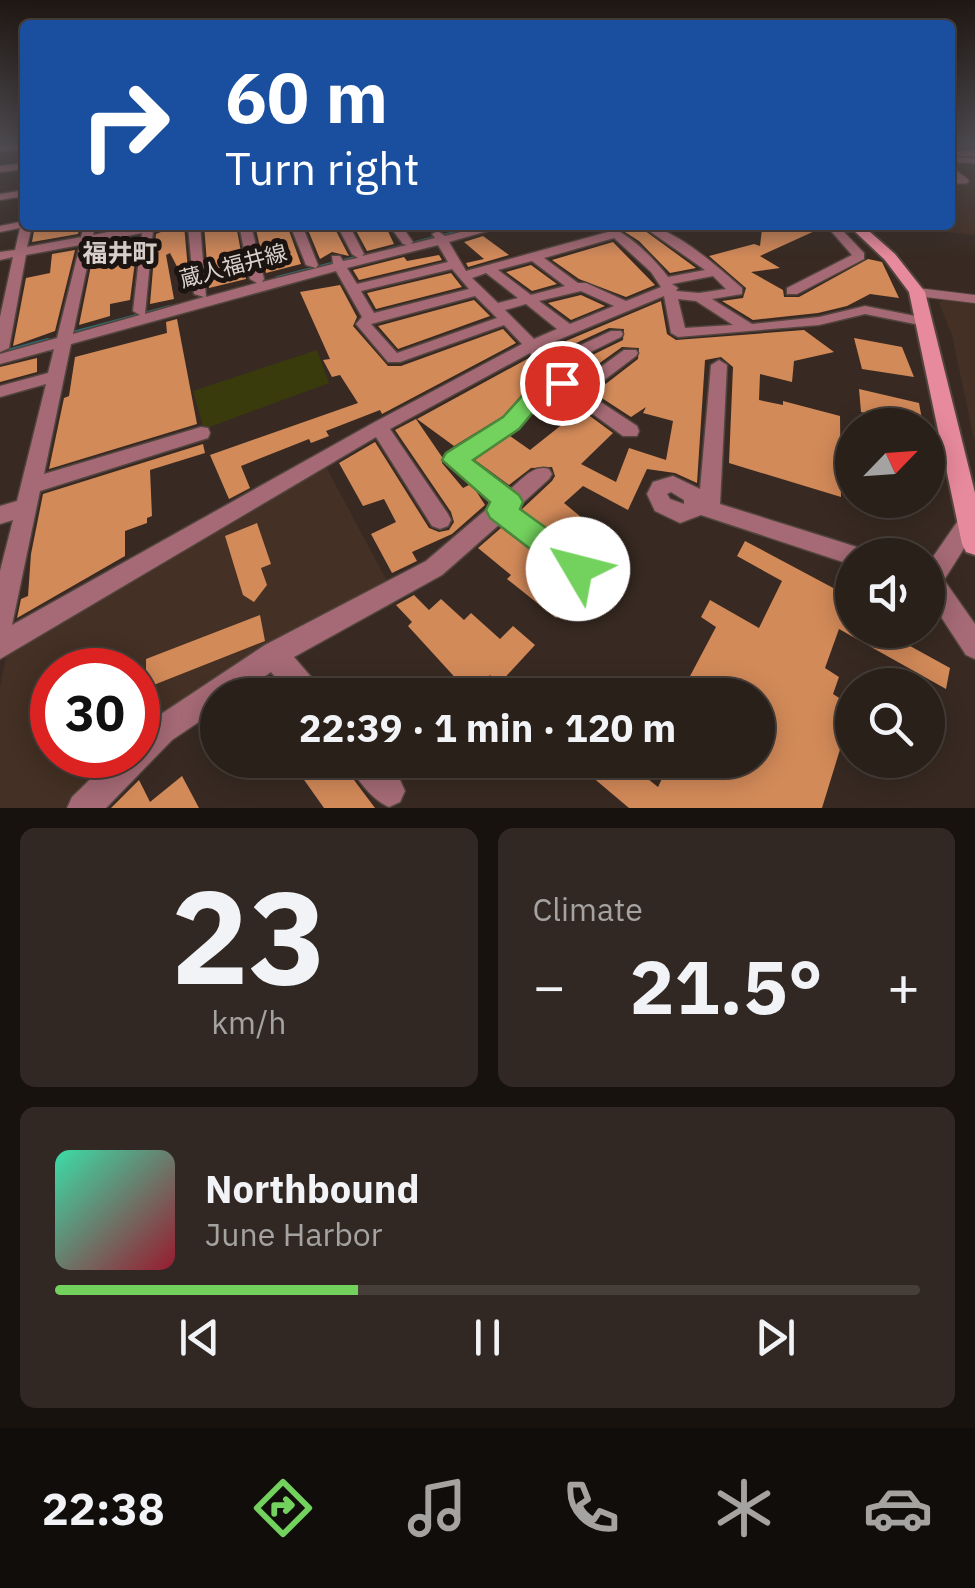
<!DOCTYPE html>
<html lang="en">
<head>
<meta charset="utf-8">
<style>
	:root { --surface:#2a201a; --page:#322823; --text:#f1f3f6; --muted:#a5a3a2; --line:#463e39; --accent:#73d25d }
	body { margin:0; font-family:"IBM Plex Sans","Noto Sans JP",sans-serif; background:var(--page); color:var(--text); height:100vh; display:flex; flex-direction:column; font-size:38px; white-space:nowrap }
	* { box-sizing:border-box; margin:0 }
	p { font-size:32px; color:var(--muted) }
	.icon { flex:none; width:55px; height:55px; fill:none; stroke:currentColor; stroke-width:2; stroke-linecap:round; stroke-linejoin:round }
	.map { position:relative; height:808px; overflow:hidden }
	.details { display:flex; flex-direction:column; gap:20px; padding:20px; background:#17120e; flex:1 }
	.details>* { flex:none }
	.guide { position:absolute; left:20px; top:20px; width:935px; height:210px; border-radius:10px; box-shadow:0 5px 25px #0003,0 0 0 2px var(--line); background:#1a4fa0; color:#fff; overflow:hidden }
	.needle { width:65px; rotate:65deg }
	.fabs { position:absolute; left:835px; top:408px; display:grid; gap:20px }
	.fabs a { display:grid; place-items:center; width:110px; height:110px; border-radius:50%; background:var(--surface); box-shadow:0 5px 25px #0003,0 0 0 2px var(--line); font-size:50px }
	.speed { position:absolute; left:30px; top:648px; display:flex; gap:20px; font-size:50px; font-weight:700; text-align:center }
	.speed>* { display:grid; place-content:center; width:130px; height:130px; border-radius:50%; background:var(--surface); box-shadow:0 5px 25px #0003,0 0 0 2px var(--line); line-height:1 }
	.speed .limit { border:15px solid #d22; background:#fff; color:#111 }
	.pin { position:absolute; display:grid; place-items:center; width:85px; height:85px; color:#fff; margin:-42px; border:5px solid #fff; border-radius:50%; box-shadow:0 2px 10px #0007 }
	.me { position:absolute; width:110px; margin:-55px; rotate:307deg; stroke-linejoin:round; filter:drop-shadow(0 0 8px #0008) }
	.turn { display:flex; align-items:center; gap:35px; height:210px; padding:0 40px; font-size:45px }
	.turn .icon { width:130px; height:130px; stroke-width:2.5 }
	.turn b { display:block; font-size:70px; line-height:85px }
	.big { font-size:75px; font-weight:700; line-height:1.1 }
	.details .card { flex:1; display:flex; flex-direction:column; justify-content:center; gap:15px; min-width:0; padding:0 35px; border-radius:15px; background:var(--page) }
	.details .dial { align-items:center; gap:0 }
	.dial b { font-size:130px; line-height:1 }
	.song { display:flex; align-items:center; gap:30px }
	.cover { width:120px; height:120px; border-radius:15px; background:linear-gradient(135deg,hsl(160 70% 55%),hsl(350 70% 35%)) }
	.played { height:10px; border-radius:5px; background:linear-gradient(90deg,var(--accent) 35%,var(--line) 35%) }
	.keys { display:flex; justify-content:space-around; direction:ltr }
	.heat { display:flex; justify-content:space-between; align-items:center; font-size:55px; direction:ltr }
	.details .tiles { flex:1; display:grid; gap:20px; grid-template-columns:1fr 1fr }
	.card:last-child { grid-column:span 2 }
	.trip { position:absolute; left:200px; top:678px; width:575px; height:100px; border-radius:50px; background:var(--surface); box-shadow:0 5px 25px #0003,0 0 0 2px var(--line); font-weight:700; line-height:100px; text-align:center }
	.dock { display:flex; height:160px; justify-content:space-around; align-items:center; background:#110d0a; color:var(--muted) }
	.dock .icon { width:70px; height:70px }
	.dock .selected { color:var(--accent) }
	.dock b { font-size:45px; color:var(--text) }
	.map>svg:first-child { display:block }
</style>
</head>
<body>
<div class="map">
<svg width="975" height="808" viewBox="0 0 975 808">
	<rect width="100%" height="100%" fill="#382a22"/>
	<path fill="#443024" d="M950,145h25v90l-102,-10h77z
		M945,298l30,4v142l-23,-109 -13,-32z
		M324,463l64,120 -250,156v-69h-86v85h68l-56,53h-64v-121l7,-36z"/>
	<path fill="#3a3b0c" d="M317,350l12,33 -125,46 -11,-38z"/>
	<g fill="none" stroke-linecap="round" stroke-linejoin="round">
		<path stroke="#2e6d78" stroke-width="4" d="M443,236l44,-11
			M389,250l45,-12
			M277,278l86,-22
			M73,333l97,-26
			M0,353l48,-13"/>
	</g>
	<path fill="#d38a59" d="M35,225h45l-2,9 -46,8z
		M178,225h6l6,67 -20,-39 -4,2 8,44 -24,5 6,-70z
		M204,225h32l10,54 -37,9z
		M255,225h32l14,39 -35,9z
		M306,225h27l16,31 -17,-4 -12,7z
		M353,225h32l9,19 -27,7z
		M614,225h23l59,43 -26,5 -31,-32z
		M772,225h56l-68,31 20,12 -29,4 32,18 1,7h15l69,-38 14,3 17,36 -29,-4 -23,12 -29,7 -65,7 -31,-19 21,-3 3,-10 -37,-32 45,-12 6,2 2,-17z
		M483,236l26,19 -41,12 -2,-4 18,-4 -20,-17z
		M138,238l-8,62 -20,4v12l-31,9 16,-79z
		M613,242l42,43 -29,12 -47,-18 -27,-19z
		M75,250l-20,81 -42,15 13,-68 24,-5 2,-19z
		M439,255l3,5 -83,20 -6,-10 51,-13 3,4z
		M531,265l26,19 -25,7 -26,-19z
		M451,273l11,14 -86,22 -9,-16z
		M340,285l17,32 -4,9 35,40h13l102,-37 13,14 -134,71 -2,-4 -54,21 3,5 -18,7 -2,-4 -68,27 9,22 -21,11 -19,-44 148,-52 -18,-28 -8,2 -9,-17 7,-1 -30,-67z
		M581,295l24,11 -34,14 -23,-17z
		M474,300l16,16 -92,33 -20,-23z
		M661,301l6,33 9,6 128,-10 30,22 -40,9 -2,21 -32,-8 -1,26 24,5v-4l57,15 1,81 -112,-34 4,-96 -12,-10 -16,3 -8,123 -22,-10 -28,-4 -19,41 -45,-24 -19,17 51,42 -14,15 -30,-22 -5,5 -45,-33 31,-29 3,-5 -3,-9 -21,1 -22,17 -34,-25 35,-24 20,14 34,-27 -25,-15 21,-14 53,39 -32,31 35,18 13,-34 37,12 7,-39 -30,-8 3,-6 -15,10 -37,-24 44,-34 1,-11 -17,-1 -46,33 -12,-11 59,-29 1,-11 -15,-1 -57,26 -5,-5z
		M177,319l20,105 -148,45 15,-71 5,-2 6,-39 92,-24 -1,-11z
		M854,338l48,9 12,30 -52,-8z
		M37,358v14l-37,10v-15z
		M529,358l16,22 -22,13 -20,23 -49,30 -37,-27z
		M859,389l60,14 4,22 -62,-13z
		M416,419l26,38v6l21,25 6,-3 7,6 9,14 -33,29 -40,18 5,9 -25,12 -21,-39 25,-12 -12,-23 -21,7 -24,-43 36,-21 54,86 10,4 10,-2 5,-8 -3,-10 -56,-82z
		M203,444l2,9 -55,17 2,46 -5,2v5l-22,8v25l-108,62 4,-19 7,-3 3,-42 12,-60z
		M257,523l14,41 -10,4 6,17 -13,17 -11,-7 -18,-59z
		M501,528l67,51 18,7 -30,32 -49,-39 4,-4 -33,-27z
		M745,541l107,57v32h29l69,38 -4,21 -107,-60 -14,39 14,9 -6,17 19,12v28l-6,-4 -24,78h-193l-57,-48h52l34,27 13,-27h87v-65h-78l36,-68 -15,-10 9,-17 49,28 23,-47 -45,-25z
		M414,595l15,15 12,-11 23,21 7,-7 29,26 13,-13 22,19 -36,39 -9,-9 -19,20 -63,-69 4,-4 -16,-17z
		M260,615l5,26 -119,47v-29z
		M290,760h49l36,48h-51z
		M182,776l17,32h-88l28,-28 11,22z"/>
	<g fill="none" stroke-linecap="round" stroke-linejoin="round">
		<g stroke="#52453d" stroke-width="8">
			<path id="lane-far1" d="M950,153l25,1
				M950,159l25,2
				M950,169l16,12h-16"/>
		</g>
		<g stroke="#52453d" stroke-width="10">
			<path id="lane" d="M917,292l58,7"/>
		</g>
		<g stroke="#52453d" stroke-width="3">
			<path id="street" d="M25,145v3l-25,4v-6z
				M25,163v6l-25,3v-6z
				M25,190v6l-25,4v-6z
				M25,221v4h7l-5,22 54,-10 3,-12h12l-3,10 49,-10h32l-21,6 -8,83 59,-17 -10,-3 -6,-69h12l6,72 51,-14 -7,-4 -11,-54h12l13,54 -2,3 71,-18 -1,-8h8l3,5 15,-3 -6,-4 -15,-29h12l15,29 -2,2 45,-11 -4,-1 -14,-19h12l12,17 -2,2 24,-6 -3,-4 6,-3 7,5 44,-11h19l-59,17 17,29 142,-39 -8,-7c21,0 55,34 68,52l37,-7 -64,-45c31,0 78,43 101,63v6l-30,5 40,25 67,-7 46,-11 60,12 7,4 -7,4 -60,-12 -46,11 -141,12 -7,-4 -7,-37 -123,51 10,12 60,-28h10l2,3 -2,3 -63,31 18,17 48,-35h12l2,3 -2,3 -49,37 50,33 2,5 -2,5h-14l-63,-46 -22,13 -21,24 -49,33 41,30c12,-9 24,-26 40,-21l3,5 -3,5 -34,31 71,52 4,7 -4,7 -8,3 -8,-3 -69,-53 -59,52 -148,82 24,28 4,10h-32l-19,-23 -33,23h-20v14l-46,31 -66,68h-39l5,-11 43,-42h23v-21l14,-14 113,-75 161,-84 69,-59 -51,-42 3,-5 58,-36 21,-24 25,-14 -21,-28 -140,76 58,85 3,6 -3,6 -8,3 -8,-3 -56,-89 -376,222v-88l13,-51 -13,4v-18l17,-5 29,-117 -46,13v-11l48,-13 6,-24 -54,15v-10l57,-16 23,-93 -54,10 -17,93 -9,4v-35l13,-60 -13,3v-8l15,-2 5,-22 -20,4v-6zM142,233l-9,78 7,4 -67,19 19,-91zM614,238l37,34 10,15 -35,14 -40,-18h-8l-34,-25zM438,245l10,17 -91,22 -10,-16zM532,261l33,25 -34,9 -33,-25zM452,269l17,20 -95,24 -13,-22zM336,271l26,46 -6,7 32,38h12l104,-37 18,19 -149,79 -361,202 28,-134 168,-53 2,-5 -2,-5 -7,-1 -157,47 27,-130zM486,273l32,25 -20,5 -26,-25zM713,276l13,13 -27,4 -23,-2 2,-3 -6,-4zM581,291l33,15 -44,18 -31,-23zM475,296l22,22 -100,35 -26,-29zM678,299l18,2 37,24 -48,3zM526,304l31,25 -23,10 -29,-29z
				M290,225h12l16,40 -2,3 -10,-3z
				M861,226v4l-17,2 20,21v6l-67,35h-10v-6l65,-33 -21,-24v-4z
				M719,360l8,5 -7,139 140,44 3,7h-11v10l-151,-50 -21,8 -25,-12 -8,-17 6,-12 20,-6 27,13 11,-124zM671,492l13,8v4l-14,-5 -3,-5z
				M970,512l5,2v17l-31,49 31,44v35l-9,-4 -38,-58v-33l34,-49z
				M348,760h35l17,20 5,11 -5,11 -11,5c-18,-8 -34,-29 -41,-47z"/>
		</g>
		<g stroke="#52453d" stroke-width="4">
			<path id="secondary" d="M848,225h14l33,29 30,38 50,201v62l-9,-3 -4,-8 -53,-252 -24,-32z"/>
		</g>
		<use href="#lane-far1" stroke="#a56a75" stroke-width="5"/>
		<use href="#lane" stroke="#a56a75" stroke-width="8"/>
		<use href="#street" fill="#a56a75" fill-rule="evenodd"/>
		<use href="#secondary" fill="#e88a9d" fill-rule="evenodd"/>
	</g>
	<linearGradient id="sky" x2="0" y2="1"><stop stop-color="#1f1713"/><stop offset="0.56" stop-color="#4d4a4f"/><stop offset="1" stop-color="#4d4a4f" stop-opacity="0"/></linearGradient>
	<rect width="975" height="258" fill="url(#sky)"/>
	<path fill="#73d25d" stroke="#4b883c" stroke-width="2.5" d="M562,376l7,2 3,5 -32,21 -21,25 -46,31 46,35 4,7 -3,7 69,50 5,10 -5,9 -11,4 -10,-4 -78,-60 -4,-8 4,-8 -48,-42 4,-7 57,-36 21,-23z"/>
	<g text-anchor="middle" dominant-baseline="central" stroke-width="10" stroke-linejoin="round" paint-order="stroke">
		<g font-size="22" fill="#dad1cc" stroke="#1b1411">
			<text transform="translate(233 265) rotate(-15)">蔵人福井線</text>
		</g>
		<g font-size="25" font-weight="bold" fill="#dad1cc" stroke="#1b1411">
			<text x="120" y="252">福井町</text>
		</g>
	</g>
</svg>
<div class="fabs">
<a><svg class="needle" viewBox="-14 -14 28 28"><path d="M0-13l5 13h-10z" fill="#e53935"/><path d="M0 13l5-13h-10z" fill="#a5a3a2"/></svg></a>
<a><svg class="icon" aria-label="sound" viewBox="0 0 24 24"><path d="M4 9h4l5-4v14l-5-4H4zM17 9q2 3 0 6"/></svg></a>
<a><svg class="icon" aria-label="search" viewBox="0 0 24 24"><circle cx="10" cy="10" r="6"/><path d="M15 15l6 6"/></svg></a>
</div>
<div class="speed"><div class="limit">30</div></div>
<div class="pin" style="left:562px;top:383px;background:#d93025"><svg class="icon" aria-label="arrive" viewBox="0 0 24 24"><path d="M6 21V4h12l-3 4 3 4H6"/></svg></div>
<svg class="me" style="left:578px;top:569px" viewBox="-20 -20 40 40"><circle r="19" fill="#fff"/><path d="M0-13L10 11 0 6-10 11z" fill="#73d25d"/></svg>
<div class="trip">22:39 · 1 min · 120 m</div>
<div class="guide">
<div class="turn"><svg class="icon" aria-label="right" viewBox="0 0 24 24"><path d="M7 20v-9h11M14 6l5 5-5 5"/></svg><div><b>60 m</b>Turn right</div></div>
</div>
</div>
<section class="details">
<div class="tiles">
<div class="card dial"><b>23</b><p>km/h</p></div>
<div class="card"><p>Climate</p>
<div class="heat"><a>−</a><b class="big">21.5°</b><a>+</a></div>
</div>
<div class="card">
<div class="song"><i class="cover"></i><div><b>Northbound</b><p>June Harbor</p></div></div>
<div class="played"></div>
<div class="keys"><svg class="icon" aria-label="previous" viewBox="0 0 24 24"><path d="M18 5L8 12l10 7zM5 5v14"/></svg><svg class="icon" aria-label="pause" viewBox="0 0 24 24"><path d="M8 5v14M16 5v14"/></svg><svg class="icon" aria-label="next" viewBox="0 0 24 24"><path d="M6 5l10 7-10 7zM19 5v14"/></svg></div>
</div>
</div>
</section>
<nav class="dock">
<b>22:38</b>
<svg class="icon selected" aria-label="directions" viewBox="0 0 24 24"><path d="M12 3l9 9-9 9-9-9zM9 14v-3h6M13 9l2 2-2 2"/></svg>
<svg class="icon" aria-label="music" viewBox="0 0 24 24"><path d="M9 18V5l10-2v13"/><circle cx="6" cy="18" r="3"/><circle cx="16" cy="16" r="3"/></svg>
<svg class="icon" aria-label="phone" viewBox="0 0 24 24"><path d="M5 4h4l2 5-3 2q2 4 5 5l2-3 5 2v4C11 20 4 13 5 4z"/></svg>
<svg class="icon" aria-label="climate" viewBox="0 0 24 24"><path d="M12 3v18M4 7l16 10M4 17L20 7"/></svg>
<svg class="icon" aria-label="car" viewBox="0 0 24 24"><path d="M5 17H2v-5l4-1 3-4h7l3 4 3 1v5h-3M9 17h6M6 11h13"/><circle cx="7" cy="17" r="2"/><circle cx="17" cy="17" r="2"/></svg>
</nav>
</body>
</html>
